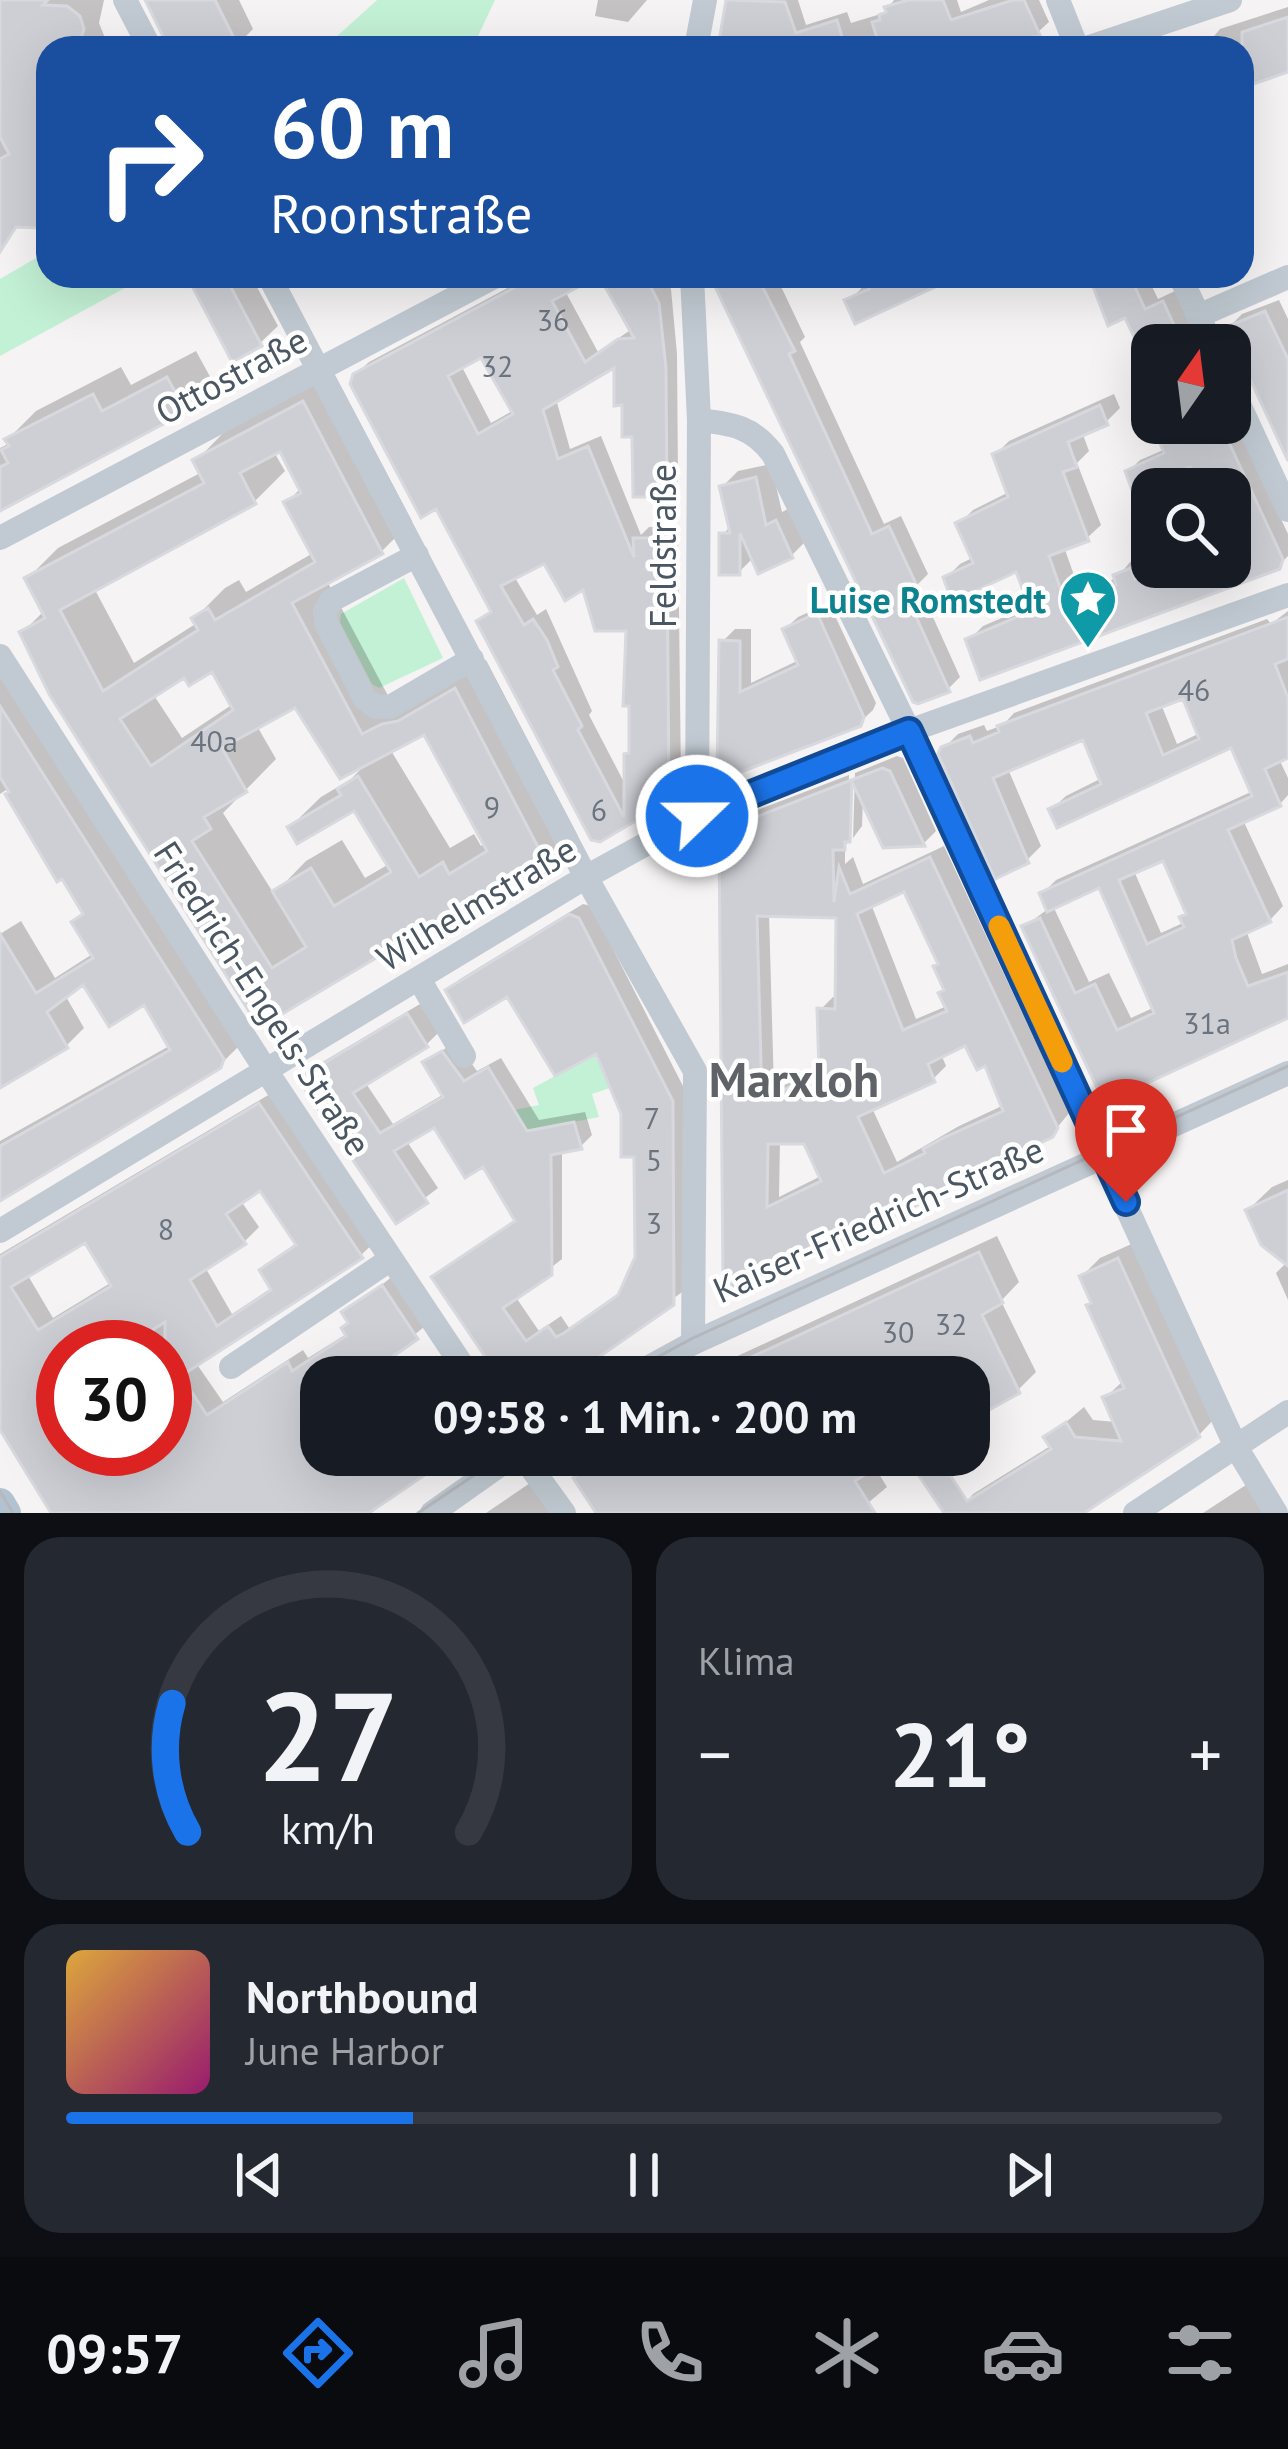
<!DOCTYPE html>
<html lang="de">
<head>
<meta charset="utf-8">
<style>
	:root { --surface:#171b24; --page:#242831; --text:#f1f3f6; --muted:#9ea1a6; --line:#363941; --accent:#1a73e8 }
	body { margin:0; font-family:"PT Sans",sans-serif; background:var(--page); color:var(--text); height:100vh; display:flex; flex-direction:column; font-size:45px; white-space:nowrap }
	* { box-sizing:border-box; margin:0 }
	p { font-size:39px; color:var(--muted) }
	.icon { flex:none; width:66px; height:66px; fill:none; stroke:currentColor; stroke-width:2; stroke-linecap:round; stroke-linejoin:round }
	.map { position:relative; height:1513px; overflow:hidden }
	.drawer { display:flex; flex-direction:column; gap:24px; padding:24px; background:#0d0f14; flex:1 }
	.drawer>* { flex:none }
	.hud { position:absolute; left:36px; top:36px; width:1218px; height:252px; border-radius:36px; box-shadow:0 12px 48px #0002; background:#1a4fa0; color:#fff; overflow:hidden }
	.needle { width:78px; rotate:14deg }
	.tools { position:absolute; left:1131px; top:324px; display:grid; gap:24px }
	.tools a { display:grid; place-items:center; width:120px; height:120px; border-radius:24px; background:var(--surface); box-shadow:0 12px 48px #0002; font-size:60px }
	.speed { position:absolute; left:36px; top:1320px; display:flex; gap:24px; font-size:60px; font-weight:700; text-align:center }
	.speed>* { display:grid; place-content:center; width:156px; height:156px; border-radius:50%; background:var(--surface); box-shadow:0 12px 48px #0002; line-height:1 }
	.speed .limit { border:18px solid #d22; background:#fff; color:#111 }
	.pin { position:absolute; display:grid; place-items:center; width:102px; height:102px; color:#fff; margin:-123px -51px; border-radius:50% 50% 50% 0; rotate:-45deg; box-shadow:0 0 12px #0007 }
	.pin .icon { rotate:45deg }
	.me { position:absolute; width:132px; margin:-66px; rotate:68deg; stroke-linejoin:round; filter:drop-shadow(0 0 9px #0008) }
	.turn { display:flex; align-items:center; gap:42px; height:252px; padding:0 36px; font-size:54px }
	.turn .icon { width:156px; height:156px; stroke-width:2.5 }
	.turn b { display:block; font-size:84px; line-height:102px }
	.big { font-size:90px; font-weight:600; line-height:1.1 }
	.drawer .tile { flex:1; display:flex; flex-direction:column; justify-content:center; gap:18px; min-width:0; padding:0 42px; border-radius:36px; background:var(--page) }
	.drawer .dial { align-items:center; gap:0 }
	.dial svg { height:312px; overflow:visible; fill:none; stroke:var(--line); stroke-width:7; stroke-linecap:round; text-anchor:middle }
	.dial text { fill:var(--text); stroke:none }
	.song { display:flex; align-items:center; gap:36px }
	.cover { width:144px; height:144px; border-radius:18px; background:linear-gradient(135deg,hsl(40 70% 55%),hsl(320 70% 35%)) }
	.played { height:12px; border-radius:6px; background:linear-gradient(90deg,var(--accent) 30%,var(--line) 30%) }
	.keys { display:flex; justify-content:space-around; direction:ltr }
	.heat { display:flex; justify-content:space-between; align-items:center; font-size:66px; direction:ltr }
	.drawer .tiles { flex:1; display:grid; gap:24px; grid-template-columns:1fr 1fr }
	.tile:last-child { grid-column:span 2 }
	.trip { position:absolute; left:300px; top:1356px; width:690px; height:120px; border-radius:36px; background:var(--surface); box-shadow:0 12px 48px #0002; font-weight:600; line-height:120px; text-align:center }
	.tab-bar { display:flex; height:192px; justify-content:space-around; align-items:center; background:#090b0e; color:var(--muted) }
	.tab-bar .icon { width:84px; height:84px }
	.tab-bar .on { color:var(--accent) }
	.tab-bar b { font-size:54px; color:var(--text) }
	.map>svg:first-child { display:block }
</style>
</head>
<body>
<div class="map">
<svg width="1288" height="1513" viewBox="0 0 1288 1513">
	<rect width="100%" height="100%" fill="#f5f3f3"/>
	<path fill="#c3f1d5" d="M377,0h118l-17,36 -12,12h-142z
		M48,251v25h99l-147,80v-77z
		M404,578l39,80 -64,30 -7,-4 -32,-62 1,-8z
		M594,1055l19,32 -21,7 7,23 -72,14 -13,-21 25,-5 -6,-17z"/>
	<path fill="#0003" fill-rule="evenodd" d="M0,0h104l-5,23 10,25h-61v165l-12,12 -18,-1 -18,9z
		M148,0h91l14,29 -13,13 3,6h-71z
		M598,0h49l-19,22 -33,-6z
		M730,0h68l8,25 41,-13 4,11 33,-10 10,-13h63l4,12 28,-12h50l10,22 -11,10 -47,16h-270z
		M1288,7v62l-46,15v-36h-38l16,-19z
		M638,37l14,11h-25z
		M1242,215l10,22 -10,10z
		M203,276h48l27,50 -18,17 -66,-58z
		M530,276h27l41,76 34,-23 -29,-53h60l8,13 6,65 1,127 -13,13 -30,-60 -18,-70 -61,35 14,50 31,-13 40,99 8,-8h29l3,254 -17,19 -64,39 -121,-218 14,-13 -56,-103 -82,-130 14,-13zM482,354l32,56 -23,13 -30,-58zM545,560l40,25 44,43 3,121 -5,6v33l-38,-73 3,-4 -46,-102 -9,6 -23,-39z
		M715,276h61l29,61 -5,5 84,182 17,-8 27,58 -10,10 42,93 -12,12z
		M857,276h86l-95,25 13,-12z
		M1092,276h55l11,23 17,-8 25,54h-48v25l-25,-56z
		M1279,300l9,19v136l-59,-128 13,-13z
		M196,351l17,31 -28,28 -185,97v-59l10,-5 -2,-4 28,-28 85,-44 10,18z
		M334,373l78,148 -31,31 -54,29 66,124 39,-13 54,-32 92,176 -31,30 -81,35 -199,119 -244,-388 21,-21 -17,-32 31,-31 144,-76 -6,-11 30,-31zM281,448l20,40 -14,14 26,51 -67,39 -7,-12 -14,8 -30,30 2,5 -63,40 -40,-75 160,-86 31,-31 -11,-19zM213,668l20,36 -51,34 -29,-44 32,-20zM296,704l70,60 -15,15 -30,18 -31,30 65,-20 34,57 -24,14 -23,-38 -36,21 -32,33 -51,-81 53,-54 -19,-33zM425,731l61,111 -5,4 -7,-12 -24,14 -60,-99z
		M1114,394l6,14 -14,14 -24,10 7,19 -12,12 24,62 -14,13 -23,9 16,45 37,-14 13,-16 15,-6 4,12 78,-1 -258,73 14,-14 49,-21 -15,-37 -71,10 14,-14 14,-7 -15,-33 14,-14 36,-18 -14,-37 14,-14z
		M1230,409l58,125v22l-10,10 -48,-21v-56h-26l-12,-25 -64,8 12,-12 26,-11 -6,-12 16,-14h54z
		M771,464l11,48 10,-5 15,33 -16,16 -37,1 -15,15 -17,-37 9,-9 -9,-39 16,-16z
		M829,603l47,100 -3,7 -14,13 -133,52 -4,-133 13,-13h16v54l48,-23 -14,-31 13,-12z
		M1288,611v143l-9,5 9,19v17l-8,9 -37,16 40,86 -13,14 -24,10 16,44 26,-10v51l-182,84 -82,-172 25,-19 -7,-14 14,-14 197,-89 -21,-47 -180,65 14,-13 36,-18 -17,-42 -77,33 33,77 -14,14 -84,-111 15,-15 26,-9 3,6 16,-6 11,-12 253,-94 4,5zM1185,695l15,38 -23,11 -16,-40zM1164,857l24,55 -5,5 2,5 -24,11 -27,-62zM1101,884l54,123 -24,11 -22,-45 -20,9 -36,-76z
		M0,666l238,381 -19,19 -219,132v-57l171,-96 -26,-44 -61,-21 -19,15 19,33 -18,18 -66,41v-153l21,-13 34,57 39,-25 -19,-31 10,-11 -22,-36 -5,3 -52,-88 -6,4z
		M897,756l6,2 33,73 -12,12 -39,2 -22,-47 -1,28 -9,12 2,-65z
		M849,775l-2,63h5l-7,8v18l8,-7 10,27 81,-38 125,267 -17,21 -317,153 -8,-456 15,-15zM906,888l35,74 6,27v17l-31,13 -45,-115zM769,913l70,2 -1,82h-5l-13,13 2,57 -48,23zM967,1042l19,20 18,43 -45,21 -62,36 -25,-54 61,-29 13,-13 -5,-12zM780,1141h26l15,35 -42,21z
		M583,904l8,2 93,182 1,202 -120,87h-63l-67,-99 83,-59 -34,-56 -49,-39 -29,16 32,48 -42,32 -94,-141 12,-12 106,-63 18,29 -12,12 -61,37 28,42 51,-30 -18,-31 29,-22 22,30 24,-13 38,62 46,-8 7,23 -12,12 -18,3v109l-47,37 24,35 22,-15 8,12 55,-38 14,-33 -1,-103 -13,-40 -26,-64 -90,-57 -60,-2 12,-12z
		M275,1091l101,150 -15,14 -165,108 27,39 80,-52 5,8 40,-25 3,-11 -6,-9 52,-40 33,49 -39,32 16,23h-86v78h127l-83,58h-310l-55,-90v-169zM261,1187l36,55 -35,29 11,16 -41,27 -27,-47 39,-25 15,-15 -18,-26zM86,1239l26,43 -59,36 -26,-44zM136,1337l6,10h23v102h-102v-102h57z
		M1288,1180v120l-12,-27 11,-11 -39,-52 24,-23z
		M997,1236l22,46 -18,19 35,71 -18,18 -49,18v-31h-277z
		M1136,1242l80,175 -17,18 -119,78h-123l16,-19 79,-49 -5,-7 37,-31 9,13 23,2 -11,-24 19,-18 -42,-104 18,-18z
		M582,1455h308l-16,11 13,21 -31,26h-256l-23,-34 12,-13z
		M909,1455h56l3,5 -17,17z
		M533,1481l28,32h-75z
		M1249,1483l20,30h-66z"/>
	<path fill="#cdcfd5" stroke="#d7d9de" stroke-width="3" fill-rule="evenodd" d="M0,0h48l-5,5 24,1 13,10 4,13 -6,19h-30v164l-10,16 -22,-1 -16,25v-93l9,-5 -9,-17z
		M145,0h70l24,48h-70z
		M726,0l59,2 11,31 41,-13 7,24 -13,4h-113z
		M908,0h35l8,20 62,-20h11l16,35 -41,13h-119l-8,-26 8,-2 -1,-5 7,-3 -2,-5z
		M1288,17v55l-46,16v-56z
		M207,276h18l37,70 -30,16 -41,-78z
		M536,276h109l14,27 7,65 1,129h-34l-1,-60h-10v-32l-8,1v-38l-71,42 15,49 30,-13 46,111 -1,-19h34l2,258 -3,7 -66,39 -9,-2 -115,-219 15,-9 -55,-103 -15,9 -71,-134 3,-10zM599,276l35,62 -16,1 -33,23 -33,-61zM481,358l32,56 -35,20 -30,-58zM544,564l21,37 18,-11 12,41h31l-3,75h6v47l-5,1v63l-46,-87 4,-4 -29,-56 5,-3 -11,-27 -14,-21 -9,6 -23,-39z
		M710,276h47l38,75 -6,3 83,180 17,-8 29,62 -12,6 44,98 -32,12 -5,-2z
		M871,276h88l-104,48 -11,-24 25,-11 -3,-5 7,-3z
		M1089,276h41l15,33 18,-8 20,44h-45l-13,-27 -17,8z
		M1265,311l23,48v102l-62,-134z
		M167,377l19,35 -186,99v-44l8,-4 -7,-13 8,-4 -5,-7 89,-45 9,17z
		M303,401l80,153 -91,49 70,131 20,-10 16,-3 57,-33 94,180 -76,49 -8,-12 -198,118 -12,-2 -206,-327 -30,-62 26,-14 -21,-40 180,-95 -12,-23zM280,452l21,41 -18,9 32,60 -100,58 -7,-12 -17,10 7,12 -95,61 -43,-81 196,-106 -16,-31zM212,672l21,38 -82,56 -31,-47 64,-41 5,8zM295,708l45,71 84,-44 63,116 -38,23 -6,-12 -24,15 -61,-101 -21,13 4,6 -54,32 10,17 57,-33 37,61 -57,34 -23,-38 -39,23 34,56 -34,21 -80,-127 19,-12 -7,-12 43,-25 -25,-44z
		M1100,405l8,20 -40,17 9,25 -14,5 26,69 -40,15 17,48 50,-19 -3,-10 18,-7 4,11 33,-12h62v-78h-24l-3,-7 -5,2 -8,-17 -57,26 -8,-22 39,-18 -7,-16 18,-8 -3,-6h48l63,136 -3,10 -300,111 -15,-41 66,-28 -15,-39 -64,30 -9,-25 30,-14 -18,-40 53,-26 -16,-43z
		M756,477l10,48 10,-5 17,38 -35,16 -18,-41v42h-21v-42h11l-11,-47z
		M817,613l47,104 -3,9 -136,52 -8,-6 2,-132 21,1v51l58,-27 -16,-36z
		M1288,617v42l-13,5 13,34v60l-23,11 16,37 -53,24 43,92 -39,18 4,18 12,28 40,-14v46l-184,85 -83,-177 19,-8 35,75 20,-9 22,46 37,-17 -55,-125 -52,24 -8,-19 213,-97 -21,-48 -174,80 -9,-19 53,-25 -18,-44 -90,38 36,85 -34,16 -57,-125 3,-7 29,-11 3,7 26,-11 -2,-6zM1183,699l16,40 -36,16 -17,-42zM1163,861l23,53 -7,3 5,10 -37,17 -28,-64z
		M0,706l224,353 -3,9 -221,133v-55l170,-96 -26,-45 -35,22 -26,-42 -36,27 21,36 -68,40v-154l36,59 57,-35 -22,-36 12,-8 -21,-35 -5,3 -52,-88 4,-2 -9,-15z
		M882,768l8,3 35,75 -42,2 -31,-66 -2,60h-5v8h-12l1,52 5,-35 11,27 80,-37 128,271 -5,9 -111,52 1,4 -210,98 -3,-8h-7l-4,-445 6,-9zM904,892l34,72 -5,2 11,24 -6,3 9,18 -44,19 -46,-116zM757,916l79,2 -1,91 -18,-1 2,65 -57,27zM965,1046l12,24 8,-4 18,45 -60,27 -20,11 2,4 -41,20 -26,-56 77,-35 -7,-18zM768,1144h36l17,37 -54,26z
		M569,914l10,4 94,183 1,204 -104,72h-71l-68,-100 84,-56 -32,-54 -18,11 -31,-50 -40,23 34,52 -32,21 -98,-145 109,-66 21,34 -75,46 27,40 63,-36 -21,-35 20,-11 22,30 24,-14 39,64 47,-9 8,27 -31,6 1,120 -49,33 23,33 22,-15 8,11 8,-4 54,-38 17,-38 -1,-100h-13v-43l-25,-60 -41,22 -48,-79 -43,26 -19,-33z
		M259,1103l104,155 -182,118 26,39 81,-53 4,9 54,-35 -5,-8 7,-5 -7,-11 41,-27 36,54 -29,20 -40,11 -11,7h-17v78h133l-85,58h-318l-51,-83v-173zM260,1191l36,54 -37,25 12,20 -54,36 -27,-46 56,-36 -20,-30zM85,1243l26,43 -73,44 -27,-43zM165,1322v127h-102v-102h63z
		M1288,1190v76l-27,-21 -16,-35z
		M979,1252l24,51 -21,12 38,78 -51,28v-44h-80l-7,-15 -31,15h-143z
		M1118,1258l82,179 -116,76h-140l-39,-58h32l30,46 84,-52 -8,-12 23,-15 9,15 46,4 -19,-44 22,-9 -38,-83 5,-2 -12,-27z
		M578,1455h317l-40,26 20,32h-279l-23,-35 14,-10z"/>
	<g fill="none" stroke-linecap="round" stroke-linejoin="round">
		<path stroke="#c1cad2" stroke-width="24" d="M125,0l25,48
			M1058,0l19,48
			M696,48l9,-48
			M1087,48l143,-48
			M269,276l317,601 109,194 -2,272
			M692,276l7,144 -2,396
			M1180,276l32,69
			M1198,316l90,-39
			M1230,385l58,125
			M699,420c33,4 53,6 74,34l136,277 327,716 40,66
			M0,538l496,-262
			M417,555l-85,45 -7,11 1,12 39,76 11,8h14l82,-48
			M0,656l267,416 203,305
			M419,979l45,77
			M0,1231l586,-354 111,-61 212,-85 379,-136
			M231,1367l160,-108
			M631,1377l62,-34 595,-270
			M522,1455l42,58
			M432,1513l82,-58
			M1135,1513l153,-101"/>
		<path stroke="#b3c2d1" stroke-width="30" d="M0,1503l6,10"/>
		<path stroke="#b5b8bd" stroke-width="3" d="M620,1377l73,-39 595,-272
			M0,1491l13,22
			M418,1513l86,-58"/>
	</g>
	<g fill="none" stroke-linecap="round" stroke-linejoin="round">
		<g stroke="#114b97" stroke-width="30">
			<path id="route" d="M697,816l212,-85 217,471"/>
		</g>
		<use href="#route" stroke="#1a73e8" stroke-width="21"/>
		<path stroke="#f59e0b" stroke-width="21" d="M999,926l63,136"/>
	</g>
	<defs>
		<g id="sight-pin" transform="scale(3)"><path d="M0 17L-7.5 6A9.5 9.5 0 1 1 7.5 6Z" fill="#0f9aa8" stroke="#fff"/><path d="M0-6L1.8-2.2L6-1.7L2.9 1.2L3.7 5.4L0 3.3L-3.7 5.4L-2.9 1.2L-6-1.7L-1.8-2.2Z" fill="#fff"/></g>
	</defs>
	<g fill-rule="evenodd">
		<use href="#sight-pin" x="1088" y="599"/>
	</g>
	<g text-anchor="middle" dominant-baseline="central" stroke-width="9" stroke-linejoin="round" paint-order="stroke">
		<g font-size="30" fill="#6b747e">
			<text x="553" y="319">36</text>
			<text x="497" y="365">32</text>
			<text x="1194" y="689">46</text>
			<text x="214" y="740">40a</text>
			<text x="492" y="806">9</text>
			<text x="599" y="809">6</text>
			<text x="1207" y="1022">31a</text>
			<text x="652" y="1117">7</text>
			<text x="654" y="1159">5</text>
			<text x="654" y="1222">3</text>
			<text x="166" y="1228">8</text>
			<text x="951" y="1323">32</text>
			<text x="898" y="1331">30</text>
		</g>
		<g font-size="36" fill="#4a5661" stroke="#fff">
			<text transform="translate(231 375) rotate(-28)">Ottostraße</text>
			<text transform="translate(662 546) rotate(-90)">Feldstraße</text>
			<text transform="translate(476 903) rotate(-31)">Wilhelmstraße</text>
			<text transform="translate(263 998) rotate(57)">Friedrich-Engels-Straße</text>
			<text transform="translate(878 1219) rotate(-24)">Kaiser-Friedrich-Straße</text>
		</g>
		<g font-size="36" font-weight="bold" fill="#0d838f" stroke="#fff" text-anchor="end">
			<text x="1046" y="599">Luise Romstedt</text>
		</g>
		<g font-size="48" font-weight="bold" fill="#5f6368" stroke="#fff">
			<text x="794" y="1079">Marxloh</text>
		</g>
	</g>
</svg>
<div class="tools">
<a><svg class="needle" viewBox="-14 -14 28 28"><path d="M0-13l5 13h-10z" fill="#e53935"/><path d="M0 13l5-13h-10z" fill="#9ea1a6"/></svg></a>
<a><svg class="icon" aria-label="search" viewBox="0 0 24 24"><circle cx="10" cy="10" r="6"/><path d="M15 15l6 6"/></svg></a>
</div>
<div class="speed"><div class="limit">30</div></div>
<div class="pin" style="left:1126px;top:1202px;background:#d93025"><svg class="icon" aria-label="arrive" viewBox="0 0 24 24"><path d="M6 21V4h12l-3 4 3 4H6"/></svg></div>
<svg class="me" style="left:697px;top:816px" viewBox="-20 -20 40 40"><circle r="17" fill="#1a73e8" stroke="#fff" stroke-width="3"/><path d="M0-11L8 9 0 5-8 9z" fill="#fff"/></svg>
<div class="trip">09:58 · 1 Min. · 200 m</div>
<div class="hud">
<div class="turn"><svg class="icon" aria-label="right" viewBox="0 0 24 24"><path d="M7 20v-9h11M14 6l5 5-5 5"/></svg><div><b>60 m</b>Roonstraße</div></div>
</div>
</div>
<section class="drawer">
<div class="tiles">
<div class="tile dial"><svg viewBox="0 0 100 80">
<path d="M14 69A42 42 0 1 1 86 69"/>
<path d="M14 69A42 42 0 0 1 10 36" stroke="#1a73e8"/>
<text x="50" y="56" font-size="32" font-weight="700">27</text>
<text x="50" y="72" font-size="11">km/h</text>
</svg></div>
<div class="tile"><p>Klima</p>
<div class="heat"><a>−</a><b class="big">21°</b><a>+</a></div>
</div>
<div class="tile">
<div class="song"><i class="cover"></i><div><b>Northbound</b><p>June Harbor</p></div></div>
<div class="played"></div>
<div class="keys"><svg class="icon" aria-label="previous" viewBox="0 0 24 24"><path d="M18 5L8 12l10 7zM5 5v14"/></svg><svg class="icon" aria-label="pause" viewBox="0 0 24 24"><path d="M8 5v14M16 5v14"/></svg><svg class="icon" aria-label="next" viewBox="0 0 24 24"><path d="M6 5l10 7-10 7zM19 5v14"/></svg></div>
</div>
</div>
</section>
<nav class="tab-bar">
<b>09:57</b>
<svg class="icon on" aria-label="directions" viewBox="0 0 24 24"><path d="M12 3l9 9-9 9-9-9zM9 14v-3h6M13 9l2 2-2 2"/></svg>
<svg class="icon" aria-label="music" viewBox="0 0 24 24"><path d="M9 18V5l10-2v13"/><circle cx="6" cy="18" r="3"/><circle cx="16" cy="16" r="3"/></svg>
<svg class="icon" aria-label="phone" viewBox="0 0 24 24"><path d="M5 4h4l2 5-3 2q2 4 5 5l2-3 5 2v4C11 20 4 13 5 4z"/></svg>
<svg class="icon" aria-label="climate" viewBox="0 0 24 24"><path d="M12 3v18M4 7l16 10M4 17L20 7"/></svg>
<svg class="icon" aria-label="car" viewBox="0 0 24 24"><path d="M5 17H2v-5l4-1 3-4h7l3 4 3 1v5h-3M9 17h6M6 11h13"/><circle cx="7" cy="17" r="2"/><circle cx="17" cy="17" r="2"/></svg>
<svg class="icon" aria-label="filters" viewBox="0 0 24 24"><path d="M4 7h16M4 17h16"/><circle cx="9" cy="7" r="2"/><circle cx="15" cy="17" r="2"/></svg>
</nav>
</body>
</html>
